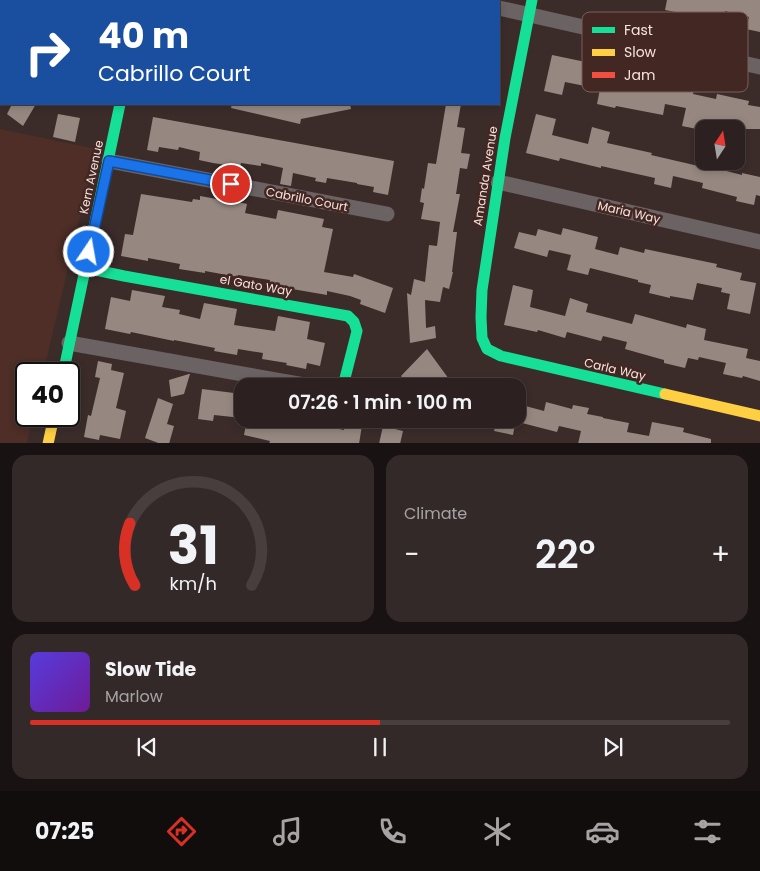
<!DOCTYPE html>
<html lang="en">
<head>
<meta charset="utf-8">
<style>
	:root { --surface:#2c2120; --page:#342929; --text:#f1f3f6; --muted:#a6a3a5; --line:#483e3e; --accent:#d93025 }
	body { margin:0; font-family:Poppins,sans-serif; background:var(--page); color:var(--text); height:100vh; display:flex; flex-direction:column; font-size:19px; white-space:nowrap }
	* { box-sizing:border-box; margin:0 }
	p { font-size:16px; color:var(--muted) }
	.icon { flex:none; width:28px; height:28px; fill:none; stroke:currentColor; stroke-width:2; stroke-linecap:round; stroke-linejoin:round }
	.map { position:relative; height:443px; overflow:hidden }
	.details { display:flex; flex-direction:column; gap:12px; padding:12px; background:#181212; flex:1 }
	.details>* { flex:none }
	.hud { position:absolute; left:0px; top:0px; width:500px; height:105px; box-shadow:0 2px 8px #0003,0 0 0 1px var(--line); background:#1a4fa0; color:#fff; overflow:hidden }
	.needle { width:32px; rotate:12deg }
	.tools { position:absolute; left:695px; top:120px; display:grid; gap:10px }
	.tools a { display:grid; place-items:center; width:50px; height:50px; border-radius:10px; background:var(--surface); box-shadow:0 2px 8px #0003,0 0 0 1px var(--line); font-size:25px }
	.speed { position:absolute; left:15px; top:362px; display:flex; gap:10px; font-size:25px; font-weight:700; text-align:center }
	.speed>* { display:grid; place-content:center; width:65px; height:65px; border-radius:50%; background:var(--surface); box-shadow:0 2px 8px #0003,0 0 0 1px var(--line); line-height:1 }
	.speed .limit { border:2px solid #111; border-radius:8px; background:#fff; color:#111 }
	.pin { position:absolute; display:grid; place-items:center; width:42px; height:42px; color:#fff; margin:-21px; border:2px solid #fff; border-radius:50%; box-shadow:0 1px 5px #0007 }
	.me { position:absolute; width:55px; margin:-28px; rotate:12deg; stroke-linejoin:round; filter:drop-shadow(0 0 4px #0008) }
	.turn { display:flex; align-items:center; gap:18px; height:105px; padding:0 15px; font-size:22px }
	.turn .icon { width:65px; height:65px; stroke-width:2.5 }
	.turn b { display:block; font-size:35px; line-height:42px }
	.big { font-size:38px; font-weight:600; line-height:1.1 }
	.details .widget { flex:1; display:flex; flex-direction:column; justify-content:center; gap:8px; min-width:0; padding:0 18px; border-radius:15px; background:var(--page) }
	.details .dial { align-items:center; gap:0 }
	.dial svg { height:130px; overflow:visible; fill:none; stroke:var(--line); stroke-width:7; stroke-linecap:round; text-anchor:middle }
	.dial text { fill:var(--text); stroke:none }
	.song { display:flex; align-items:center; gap:15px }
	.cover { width:60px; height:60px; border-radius:8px; background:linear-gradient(135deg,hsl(250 70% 55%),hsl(280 70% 35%)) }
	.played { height:5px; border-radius:2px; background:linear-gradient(90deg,var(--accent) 50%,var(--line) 50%) }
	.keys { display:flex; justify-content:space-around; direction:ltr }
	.heat { display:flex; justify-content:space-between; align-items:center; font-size:28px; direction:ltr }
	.details .tiles { flex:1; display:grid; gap:12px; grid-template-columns:1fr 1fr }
	.widget:last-child { grid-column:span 2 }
	.trip { position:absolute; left:234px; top:378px; width:292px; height:50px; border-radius:15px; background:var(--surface); box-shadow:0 2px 8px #0003,0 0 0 1px var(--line); font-weight:600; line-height:50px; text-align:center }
	.menu { display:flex; height:80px; justify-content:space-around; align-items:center; background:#120d0d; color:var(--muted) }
	.menu .icon { width:35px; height:35px }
	.menu .active { color:var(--accent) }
	.menu b { font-size:22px; color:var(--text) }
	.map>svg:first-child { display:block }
</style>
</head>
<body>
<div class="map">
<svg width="760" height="444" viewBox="0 0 760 444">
	<rect width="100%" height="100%" fill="#3b2c2a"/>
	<path fill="#4e2e27" d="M0,129l96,20 -53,225h-17v42h7l-6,27h-27z"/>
	<path fill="#968880" d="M667,0h93v32l-14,-3 3,-12 -24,-6 -1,7 -12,-3 -2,7 -20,-4 1,-3 -26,-5z
		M552,55l72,15 -1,2 47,9 -1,2 25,5 -1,6 23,5 1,-5 32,7 -1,4 12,2v22h-58v1l-20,-4 4,-18 -21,-4 -2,11 -47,-9 -1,2 -18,-4 3,-15 -35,-7 -3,13 -18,-4z
		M12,104h24l-13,22 -16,-12z
		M232,104h118l1,5 -50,10 -1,5 -69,-16z
		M446,104h15l-4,23 8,1 -4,25 9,1 -3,15 -7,-1 -4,26h4l-7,38h4l-5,40h1l-4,17 -6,-2 -3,15 -15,-2 1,28 9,-2 1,12 -26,5 -3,-50 4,2 3,-16 11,3 4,-37 8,1 3,-24 -19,-3 3,-16 -4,-1 2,-14 2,1 4,-26 8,1z
		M58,114l22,4 -5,24 -22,-5z
		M536,114l20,5 -4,16 36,9 4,-17 18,5 -3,11 45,10 -1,2 56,13v-2l35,9v-2l18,4v19l-4,-1 -2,10 -18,-4 1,-4 -35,-9 1,-5 -30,-7 -2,12 -17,-4 1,-6 -54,-12v2l-41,-10 -1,3 -33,-8z
		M153,117l241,44 -6,34 -15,-3 1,-5 -17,-3v-1l-30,-5 -1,5 -11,-2 1,-3 -23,-5 -2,13 -11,-2 3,-16 -22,-5v3l-20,-3 -1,4 -27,-4 -14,-3 1,-8 -21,-5 -1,3 -19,-3 -1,5 -11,-2z
		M141,194l51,8 1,-3 7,1v-4l33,6 1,-1 13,3 -2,9 31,6 2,-9 46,9 -2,8 11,2 -9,43 29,5 1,-3 39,14 -8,25 -25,-9 1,-4 -11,-4 -23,-5v4l-58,-10 1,-5 -32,-5v2l-33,-6v2l-26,-4 1,-5 -32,-6v3l-27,-5 4,-22 8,1z
		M563,228l35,9 -3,12 23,6 2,-8 24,6 1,-4 72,15 -1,3 26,6 -2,7 16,3 -6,31 -23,-5 3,-15 -9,-2 1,-4 -25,-5 -4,17 -23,-4v2l-21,-5 2,-8 -13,-3v-2l-48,-12 -2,7 -21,-5 4,-15 -22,-5 -2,7 -33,-9 5,-16 17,4 2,-7 23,6z
		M513,285l20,5 -3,17 35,9 5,-18 18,6 -2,8 46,12 3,-10 51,14 1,-4 19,5 -2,11 44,9 -2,9 14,3v20l-17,-5 -1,2 -19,-4 3,-11 -27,-6 -1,3 -10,-2 -3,10 -21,-5v-3l-39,-11 2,-7 -24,-6 -2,5 -34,-9 -2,6 -27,-8 -1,2 -33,-7z
		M132,290l33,6 -3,11 18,3 -1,4 21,5 4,-16 33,6 -3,16 41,6 3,-15 32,6 -3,17 18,4 -5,23 -13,-3 -1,6 -20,-4 1,-2 -25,-4 1,-6 -25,-4 -1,6 -23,-4 1,-3 -41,-8v1l-43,-9 -1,2 -25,-5 6,-32 19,4z
		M427,349l27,37h-46l-7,-10z
		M98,361l14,3 -1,6 13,3 -8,35 10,3 -6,28 -20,-4 -1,5 -15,-3 4,-22 3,1 9,-38 -5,-1z
		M189,374h1l-6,20 -13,3 -2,-17z
		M202,389l40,5v24l-28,-3 -1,6 -15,-2z
		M158,398l15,6 -6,20 7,2 -5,18h-8l-16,-6z
		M546,402l26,7 1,-4 16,3 -2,6 16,3v1l26,5 -2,9 22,4 3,-14 32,6 -1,4 28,7v5h-133l3,-13 -22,-5 -2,6 -39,-10v-18l26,7z
		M247,419h43l54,11 1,-11h18l-4,25h-90l1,-3 -26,-6z
		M497,419h19l-3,16 -19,-4z
		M383,426l20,5 -3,13h-21z"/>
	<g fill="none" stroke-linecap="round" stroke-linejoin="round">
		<path stroke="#6b6264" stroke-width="15" d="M10,1v-1
			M499,8l261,59
			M0,48l1,-6
			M109,161l278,53
			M498,182l262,60
			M69,343l241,43"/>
		<path stroke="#16e098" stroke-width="11" d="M532,0l-27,138 -23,152 -1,27 1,21 5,11 14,7 164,38
			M86,268l38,8 224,40 6,6 3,9 -14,55
			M63,374l57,-270"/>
		<path stroke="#ffcf43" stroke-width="11" d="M665,394l95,22
			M48,444l6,-28"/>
		<path stroke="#f24e42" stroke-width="11" d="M141,0v1"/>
	</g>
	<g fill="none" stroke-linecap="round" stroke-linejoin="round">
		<g stroke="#114b97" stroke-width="12">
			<path id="route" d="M89,252l20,-91 122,23"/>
		</g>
		<use href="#route" stroke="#1a73e8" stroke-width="9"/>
	</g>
	<g text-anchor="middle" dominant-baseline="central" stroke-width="5" stroke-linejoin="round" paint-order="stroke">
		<g font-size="12" fill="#f6e3df" stroke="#432722">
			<text transform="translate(485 176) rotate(-81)">Amanda Avenue</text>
			<text transform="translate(91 177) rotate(-78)">Kern Avenue</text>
			<text transform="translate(307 199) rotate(11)">Cabrillo Court</text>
			<text transform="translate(629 212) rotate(13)">Maria Way</text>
			<text transform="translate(256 285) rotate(10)">el Gato Way</text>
			<text transform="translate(615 369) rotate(13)">Carla Way</text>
		</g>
	</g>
	<rect x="582" y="12" width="166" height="80" rx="8" fill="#432722" stroke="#795f5b" stroke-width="1"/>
	<rect x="592" y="27" width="23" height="6" fill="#16e098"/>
	<rect x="592" y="49" width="23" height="7" fill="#ffcf43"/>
	<rect x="592" y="72" width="23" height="6" fill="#f24e42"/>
	<g font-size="14" fill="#f6e3df">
		<text x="624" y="35">Fast</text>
		<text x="624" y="57">Slow</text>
		<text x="624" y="80">Jam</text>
	</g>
</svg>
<div class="tools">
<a><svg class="needle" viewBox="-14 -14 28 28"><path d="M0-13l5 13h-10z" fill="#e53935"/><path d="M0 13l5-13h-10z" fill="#a6a3a5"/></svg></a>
</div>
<div class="speed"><div class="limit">40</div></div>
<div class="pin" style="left:231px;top:184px;background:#d93025"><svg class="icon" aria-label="arrive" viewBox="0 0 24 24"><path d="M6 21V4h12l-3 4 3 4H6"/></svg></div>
<svg class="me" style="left:89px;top:252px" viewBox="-20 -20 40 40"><circle r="17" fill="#1a73e8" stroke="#fff" stroke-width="3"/><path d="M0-11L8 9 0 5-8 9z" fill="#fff"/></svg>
<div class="trip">07:26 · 1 min · 100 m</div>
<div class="hud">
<div class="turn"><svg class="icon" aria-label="right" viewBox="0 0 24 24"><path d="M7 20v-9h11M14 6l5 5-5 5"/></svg><div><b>40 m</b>Cabrillo Court</div></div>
</div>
</div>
<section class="details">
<div class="tiles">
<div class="widget dial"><svg viewBox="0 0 100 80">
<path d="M14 69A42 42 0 1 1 86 69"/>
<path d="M14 69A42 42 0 0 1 11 31" stroke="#d93025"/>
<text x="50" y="56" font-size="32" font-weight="700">31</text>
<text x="50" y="72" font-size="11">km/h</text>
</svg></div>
<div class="widget"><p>Climate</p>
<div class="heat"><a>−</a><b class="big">22°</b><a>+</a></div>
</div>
<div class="widget">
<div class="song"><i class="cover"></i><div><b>Slow Tide</b><p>Marlow</p></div></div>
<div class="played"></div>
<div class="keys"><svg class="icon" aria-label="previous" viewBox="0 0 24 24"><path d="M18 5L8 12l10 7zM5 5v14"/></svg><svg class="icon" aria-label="pause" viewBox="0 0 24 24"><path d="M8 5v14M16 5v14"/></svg><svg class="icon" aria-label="next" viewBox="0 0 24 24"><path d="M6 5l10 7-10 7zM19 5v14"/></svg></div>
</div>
</div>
</section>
<nav class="menu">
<b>07:25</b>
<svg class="icon active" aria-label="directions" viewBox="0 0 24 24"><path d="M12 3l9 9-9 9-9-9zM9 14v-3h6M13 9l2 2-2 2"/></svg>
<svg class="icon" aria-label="music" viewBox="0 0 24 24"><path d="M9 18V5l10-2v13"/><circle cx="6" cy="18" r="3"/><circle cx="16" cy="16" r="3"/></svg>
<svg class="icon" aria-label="phone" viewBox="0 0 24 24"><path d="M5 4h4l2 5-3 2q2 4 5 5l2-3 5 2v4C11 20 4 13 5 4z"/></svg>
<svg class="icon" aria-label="climate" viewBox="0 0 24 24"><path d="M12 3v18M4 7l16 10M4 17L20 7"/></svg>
<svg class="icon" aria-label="car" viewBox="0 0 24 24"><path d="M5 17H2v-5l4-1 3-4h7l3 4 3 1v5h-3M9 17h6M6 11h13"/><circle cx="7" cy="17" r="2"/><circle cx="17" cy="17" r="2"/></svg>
<svg class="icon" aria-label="filters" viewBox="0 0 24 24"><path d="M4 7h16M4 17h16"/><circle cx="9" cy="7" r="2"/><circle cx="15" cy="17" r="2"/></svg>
</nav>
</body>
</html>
